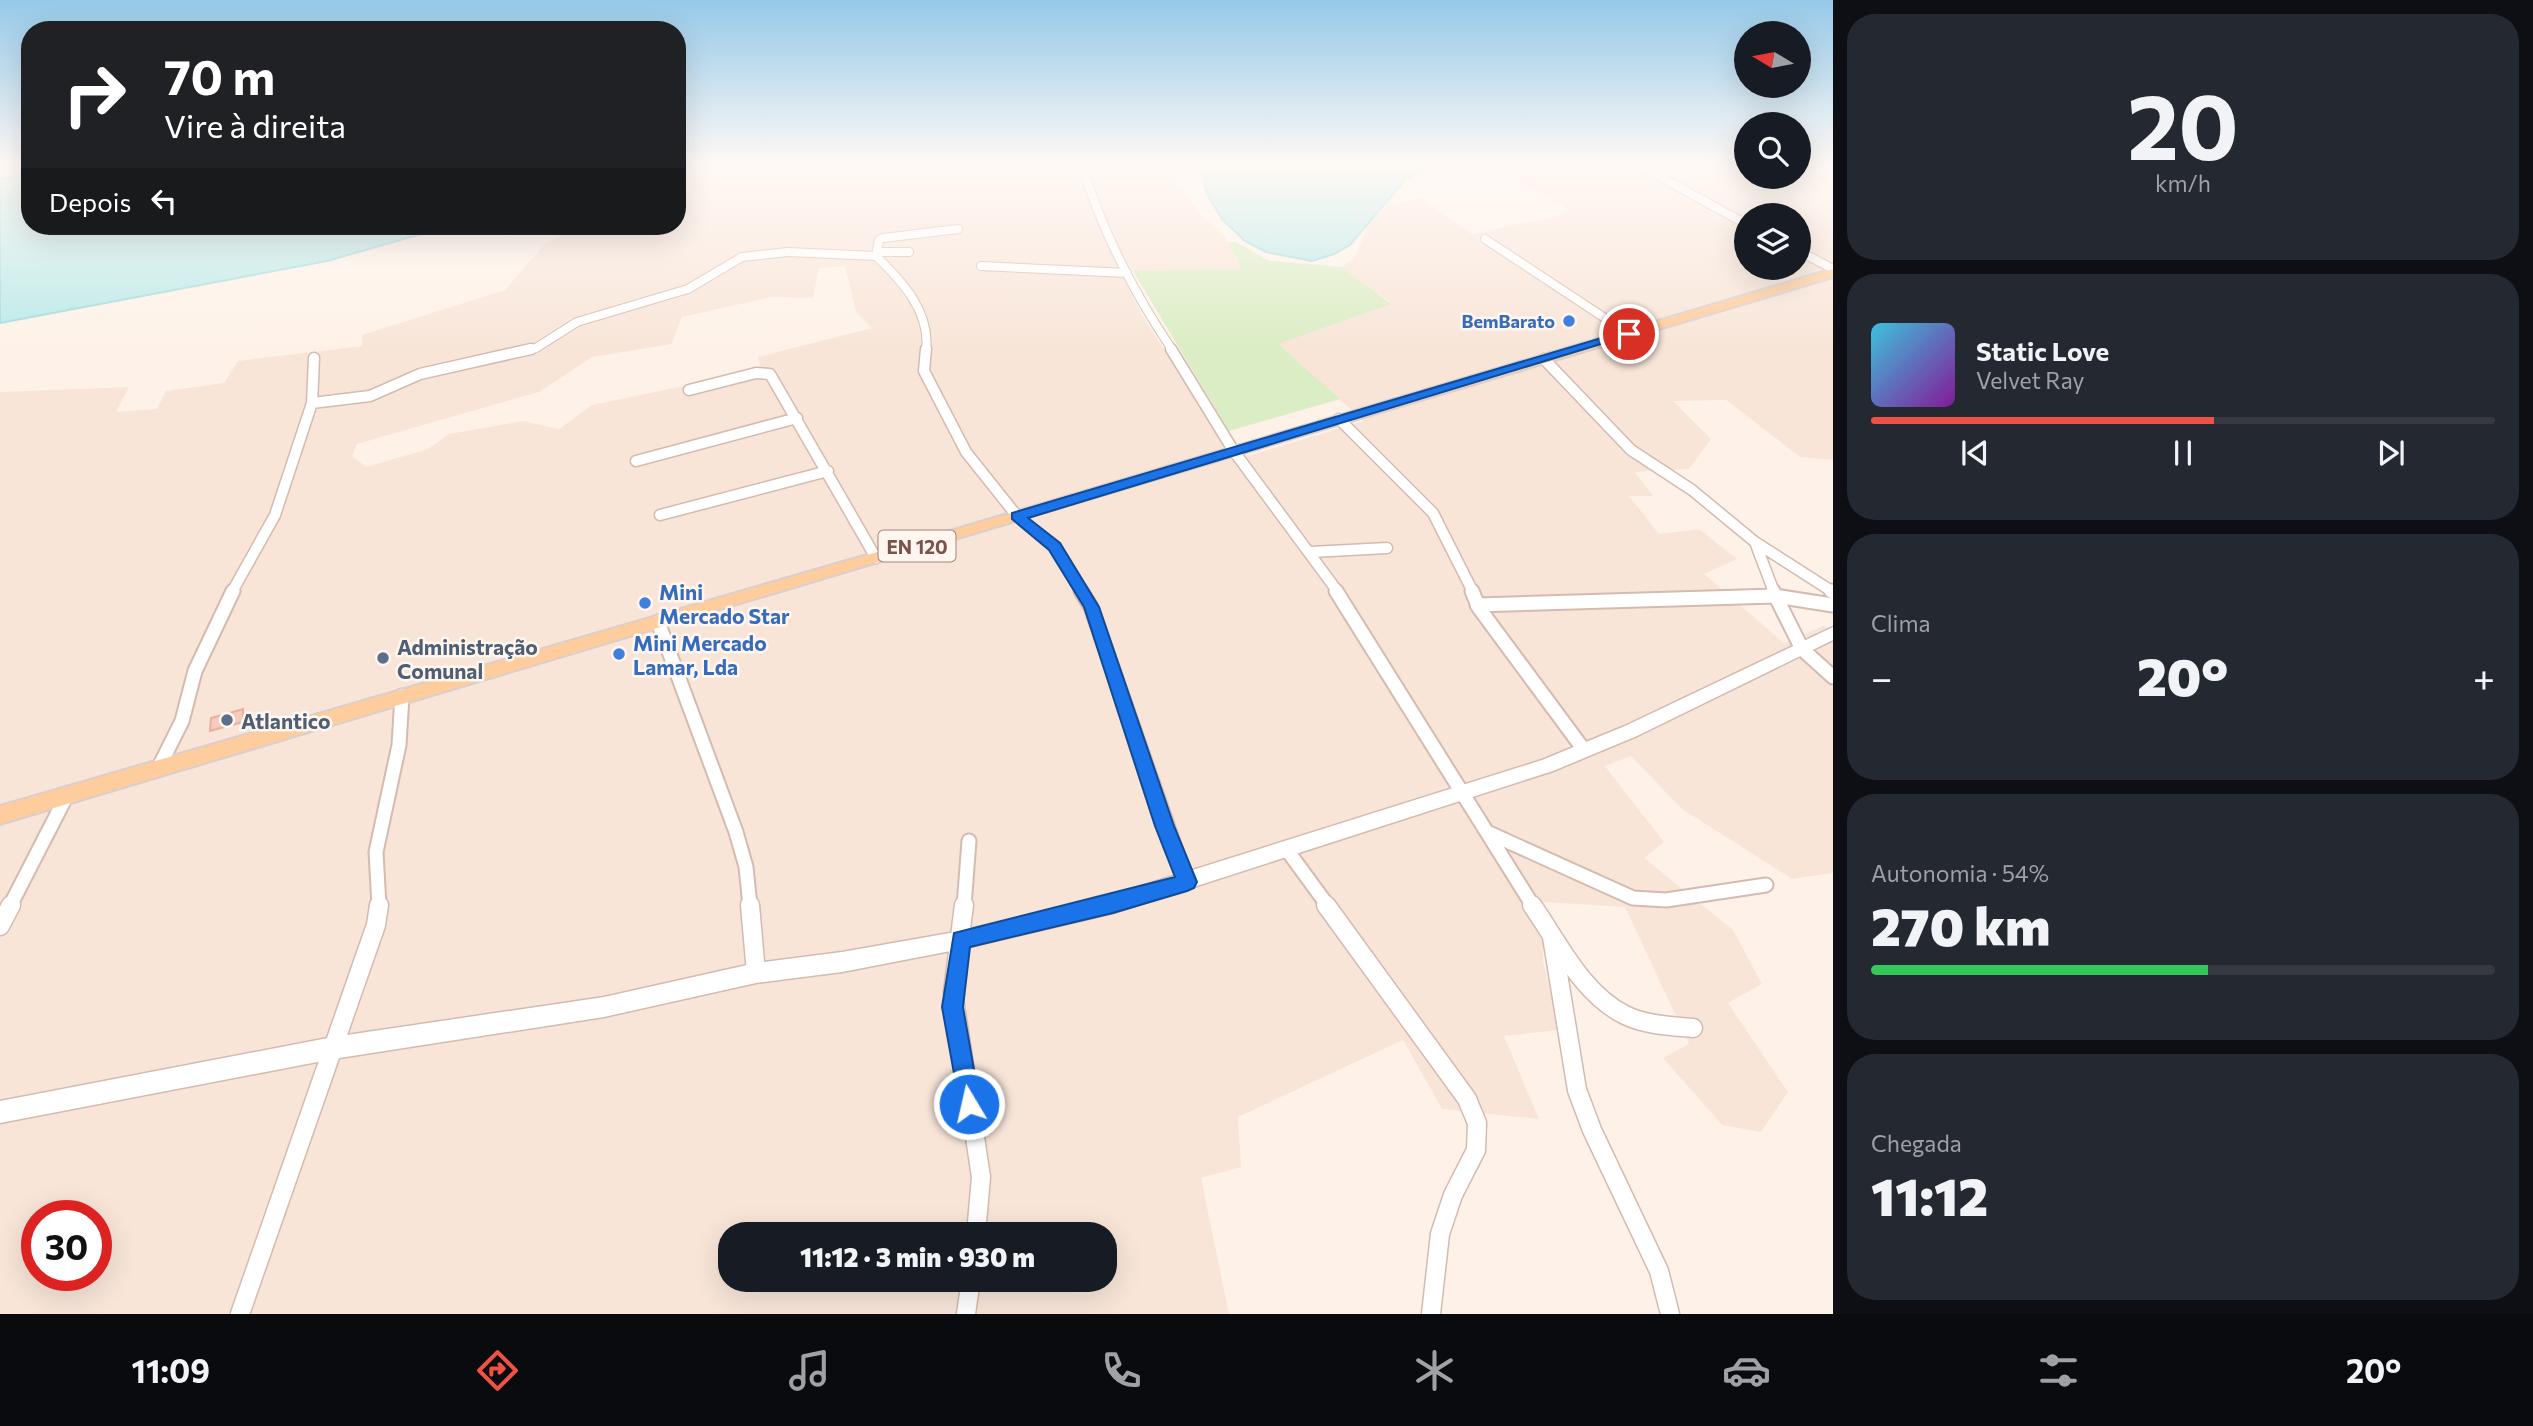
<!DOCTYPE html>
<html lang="pt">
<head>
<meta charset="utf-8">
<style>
	:root { --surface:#171b24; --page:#242831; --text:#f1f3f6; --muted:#9ea1a6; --line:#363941; --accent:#ef5145 }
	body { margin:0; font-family:Commissioner,sans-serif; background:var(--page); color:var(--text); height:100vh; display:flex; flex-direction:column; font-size:26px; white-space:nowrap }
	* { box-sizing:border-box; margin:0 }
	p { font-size:23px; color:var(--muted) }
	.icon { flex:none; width:38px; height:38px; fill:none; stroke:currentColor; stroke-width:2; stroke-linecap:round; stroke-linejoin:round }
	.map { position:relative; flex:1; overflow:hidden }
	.details { display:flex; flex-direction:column; gap:14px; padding:14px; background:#0d0f14; width:700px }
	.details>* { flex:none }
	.top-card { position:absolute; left:21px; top:21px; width:665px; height:214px; border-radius:28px; box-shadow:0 7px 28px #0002; background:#202124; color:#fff; overflow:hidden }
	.needle { width:46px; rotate:280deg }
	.tools { position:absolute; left:1734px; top:21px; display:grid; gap:14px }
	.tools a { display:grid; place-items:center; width:77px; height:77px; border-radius:50%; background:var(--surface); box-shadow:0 7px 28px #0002; font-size:35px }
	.speed { position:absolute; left:21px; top:1200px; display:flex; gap:14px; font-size:35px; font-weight:700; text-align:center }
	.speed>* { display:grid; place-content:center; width:91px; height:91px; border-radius:50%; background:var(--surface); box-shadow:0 7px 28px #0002; line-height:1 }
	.speed .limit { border:10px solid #d22; background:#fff; color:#111 }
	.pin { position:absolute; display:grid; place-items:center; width:60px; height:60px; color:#fff; margin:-30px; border:4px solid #fff; border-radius:50%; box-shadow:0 2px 7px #0007 }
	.me { position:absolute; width:77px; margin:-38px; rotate:351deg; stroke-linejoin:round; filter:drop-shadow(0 0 5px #0008) }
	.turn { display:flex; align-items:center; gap:24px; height:147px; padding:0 28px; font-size:32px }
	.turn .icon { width:91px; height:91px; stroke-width:2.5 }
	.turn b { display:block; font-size:49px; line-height:60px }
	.then { display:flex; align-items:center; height:66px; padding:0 28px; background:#0003; gap:14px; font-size:26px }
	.big { font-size:52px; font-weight:800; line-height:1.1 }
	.details .widget { flex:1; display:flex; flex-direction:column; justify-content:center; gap:10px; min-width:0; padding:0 24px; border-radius:28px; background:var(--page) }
	.details .dial { align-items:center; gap:0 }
	.dial b { font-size:91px; line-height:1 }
	.song { display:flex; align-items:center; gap:21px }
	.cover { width:84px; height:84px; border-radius:10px; background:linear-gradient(135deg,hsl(190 70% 55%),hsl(290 70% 35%)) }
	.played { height:7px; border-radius:4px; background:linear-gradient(90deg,var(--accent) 55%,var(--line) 55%) }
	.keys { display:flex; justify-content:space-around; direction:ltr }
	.heat { display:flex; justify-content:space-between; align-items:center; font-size:38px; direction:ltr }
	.charge { height:10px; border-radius:5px; background:linear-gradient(90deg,#34c759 54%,var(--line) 0) }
	.trip { position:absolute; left:718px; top:1222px; width:399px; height:70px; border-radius:28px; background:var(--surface); box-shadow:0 7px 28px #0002; font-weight:800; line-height:70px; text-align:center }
	.tabs { display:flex; height:112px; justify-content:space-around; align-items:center; background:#090b0e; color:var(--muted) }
	.tabs .icon { width:49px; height:49px }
	.tabs .selected { color:var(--accent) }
	.tabs b { font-size:32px; color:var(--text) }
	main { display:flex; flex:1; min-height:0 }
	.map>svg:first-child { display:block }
</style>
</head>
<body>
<main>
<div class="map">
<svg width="1833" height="1314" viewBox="0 0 1833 1314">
	<rect width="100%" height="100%" fill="#fef2e8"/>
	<path fill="#f8e5d8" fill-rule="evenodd" d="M678,164h487l39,54 20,17 18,34 -121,3 18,38 95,150 130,-39 -87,-77 114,-41 -49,-36 13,-10 12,-29 19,-23 35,-7 51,36 85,-18 11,-7 -80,-45h258v13h53v-13h34v296l-33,-3 -74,-57 -53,1 38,38 -22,30 -54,3 18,24h-24l30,38 40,-5 38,30 -33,15 80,69 39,-17 10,4v243l-41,6 -110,-70 -51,-53 -26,10 59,76 -20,16 89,72 29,54 -34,19 60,89 -27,40 -39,-7 -59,-67 26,-14 -64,-137 -82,-5v59l17,69 -56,6 35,83 -97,-10 -39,-69 -165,77 3,50 -40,11 28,136h-1229v-922l129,-5 -13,25 41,-3 9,-18 58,-8 14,-22 124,-15v-11l143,-45 39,-45 33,-19h100v-55l6,-2zM1746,215h53v53h-53zM845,266l11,46 16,16 -114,29 3,13 -169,35 -33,24 -36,-8 -74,13 -21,15 -62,18 -14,-11 5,-12 182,-52 53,-35 79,-13 11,-27 90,-20 41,1 6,-30zM37,1216h59v60h-59zM730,1234h374v45h-374z"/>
	<path fill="#dbedc4" d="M1228,242h8l33,19 73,6 49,37 -113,40 62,55 -111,32 -96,-160 109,-2z"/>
	<path fill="#bae9e9" stroke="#9fdcdc" stroke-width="2" d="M1199,164h223l2,5 -19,11 -55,65 -16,9 -22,7 -46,-9 -21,-11 -23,-22 -15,-25z
		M30,173v53h419l-122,35 -327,62v-144z"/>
	<path fill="#f5cbbd" stroke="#e9ae9c" stroke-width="2" d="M243,709v13l-33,9 1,-13z"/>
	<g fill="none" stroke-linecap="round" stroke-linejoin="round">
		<g stroke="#d4baaf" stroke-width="10">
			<path id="minor-far3" d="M1637,164l109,60
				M1082,166c21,67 51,126 91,185
				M0,169l26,-5
				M1485,239l144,95
				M1799,251l34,18
				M879,252h30
				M876,256l3,-16 4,-2 75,-9
				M981,266l146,7
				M524,351l12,-3 41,-26 111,-33 54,-32 46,-5 88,4c26,25 55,56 50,95"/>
		</g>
		<g stroke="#d4baaf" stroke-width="13">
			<path id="minor-far2" d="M926,349l-2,22 42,81 51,64 38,31 27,45
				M1171,349l62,101 105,142
				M1544,359l87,91 61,40 63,52 78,50
				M689,390l67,-17 14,1 106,184
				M312,403l58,-7 50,-22 111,-25
				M1339,419l94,94 40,79
				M636,461l161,-43
				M660,515l168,-44
				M1755,542l19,50
				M1311,552l76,-4
				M232,592l43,-77 37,-112 2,-45"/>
		</g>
		<g stroke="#d4baaf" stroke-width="17">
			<path id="minor-far1" d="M1081,591l10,16 96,275
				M1336,591l197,315
				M1472,591l7,17 105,142
				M1773,591l29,58 31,28
				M1831,591l2,1
				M1477,605l298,-9 58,9
				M658,622l78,210 10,35 4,39
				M159,767l23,-46 13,-50 38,-80
				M1489,833l144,65 33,2 100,-15
				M1287,850l41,56
				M10,906l57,-111
				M379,906l-3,-54 23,-107 3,-49
				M964,906l5,-65"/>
		</g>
		<g stroke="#d4baaf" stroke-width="21">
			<path id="minor" d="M750,905l6,68
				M964,905l-11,87 28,185 -5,57
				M1326,905l141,194 10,24 -1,27 -23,45 -13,39 -9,80
				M1532,905c26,37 50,89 93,110 20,10 45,11 68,13
				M0,926l11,-21
				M1552,937l25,153 15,40 67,141 11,43
				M240,1314l136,-389 3,-20
				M966,1314l5,-35"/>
		</g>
		<g stroke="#d4baaf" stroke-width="3">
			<path id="tertiary" d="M1833,627v13l-196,96 -84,35 -440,142 -152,36 -119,23 -86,11 -152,34 -271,42 -333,64v-22l333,-64 271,-40 152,-34 86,-11 119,-21 152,-36 429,-135 83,-34z"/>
		</g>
		<g stroke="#dacfcc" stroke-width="4">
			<path id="primary" d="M1833,269v8l-1833,547v-18l957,-277z"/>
		</g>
		<use href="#minor-far3" stroke="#fff" stroke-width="8"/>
		<use href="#minor-far2" stroke="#fff" stroke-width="10"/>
		<use href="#minor-far1" stroke="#fff" stroke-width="13"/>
		<use href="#minor" stroke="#fff" stroke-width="18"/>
		<use href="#tertiary" fill="#fff" fill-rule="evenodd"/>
		<use href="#primary" fill="#ffcc9d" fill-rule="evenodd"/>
	</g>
	<linearGradient id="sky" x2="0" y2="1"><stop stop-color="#95c9e8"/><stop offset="0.47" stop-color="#fff9f5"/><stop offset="1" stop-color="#fff9f5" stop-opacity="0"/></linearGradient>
	<rect width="1833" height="348" fill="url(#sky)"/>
	<path fill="#1a73e8" stroke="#114b97" stroke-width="2" d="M1625,331l9,3 -606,184 32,25 39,64 75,219 23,56 -3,6 -7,3 -74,22 -143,34 -7,60 17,97 -3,8 -8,3 -8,-3 -19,-105 12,-74 221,-56 -20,-51 -71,-219 -35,-57 -37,-31v-6z"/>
	<g fill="#3f7fe0" stroke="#fff6ef" stroke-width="2.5">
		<circle cx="1569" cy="321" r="7"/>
		<circle cx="645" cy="603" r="7"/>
		<circle cx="619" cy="654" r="7"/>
	</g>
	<g fill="#5c6f8a" stroke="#fff6ef" stroke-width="2.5">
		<circle cx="383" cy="658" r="7"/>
		<circle cx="227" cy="720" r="7"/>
	</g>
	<g text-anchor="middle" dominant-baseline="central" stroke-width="5" stroke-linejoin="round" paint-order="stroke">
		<g font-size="18" font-weight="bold" fill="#366cbe" stroke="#fff6ef" text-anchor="end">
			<text x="1555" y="321">BemBarato</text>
		</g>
		<rect fill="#fff6ef" stroke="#a2847b" stroke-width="2" x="878.5" y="530.5" width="77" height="31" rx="5"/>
		<g font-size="19" font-weight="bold" fill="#7a5349">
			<text x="917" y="546">EN 120</text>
		</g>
		<g font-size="21" font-weight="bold" fill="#366cbe" stroke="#fff6ef" text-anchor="start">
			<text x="659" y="591">Mini<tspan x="659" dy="24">Mercado Star</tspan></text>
			<text x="633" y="642">Mini Mercado<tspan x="633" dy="24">Lamar, Lda</tspan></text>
		</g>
		<g font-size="21" font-weight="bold" fill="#4e5e75" stroke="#fff6ef" text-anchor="start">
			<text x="397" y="646">Administração<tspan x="397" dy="24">Comunal</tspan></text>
			<text x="241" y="720">Atlantico</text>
		</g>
	</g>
</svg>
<div class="tools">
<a><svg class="needle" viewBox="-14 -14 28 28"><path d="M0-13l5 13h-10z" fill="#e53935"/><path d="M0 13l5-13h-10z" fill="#9ea1a6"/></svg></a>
<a><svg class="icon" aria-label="search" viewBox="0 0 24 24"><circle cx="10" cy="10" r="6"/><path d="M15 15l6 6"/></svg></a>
<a><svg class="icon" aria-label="layers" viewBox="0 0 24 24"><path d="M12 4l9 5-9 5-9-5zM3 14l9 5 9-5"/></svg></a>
</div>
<div class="speed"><div class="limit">30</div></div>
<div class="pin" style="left:1629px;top:334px;background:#d93025"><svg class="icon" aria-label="arrive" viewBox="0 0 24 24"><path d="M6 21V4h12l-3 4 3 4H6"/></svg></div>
<svg class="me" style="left:969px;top:1104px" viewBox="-20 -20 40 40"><circle r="17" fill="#1a73e8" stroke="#fff" stroke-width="3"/><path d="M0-11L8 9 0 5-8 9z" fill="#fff"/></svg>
<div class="trip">11:12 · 3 min · 930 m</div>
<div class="top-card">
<div class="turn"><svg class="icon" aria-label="right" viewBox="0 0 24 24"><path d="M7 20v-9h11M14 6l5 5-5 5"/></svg><div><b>70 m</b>Vire à direita</div></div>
<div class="then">Depois<svg class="icon" aria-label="left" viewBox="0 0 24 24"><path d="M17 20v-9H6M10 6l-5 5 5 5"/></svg></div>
</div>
</div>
<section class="details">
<div class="widget dial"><b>20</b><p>km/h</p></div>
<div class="widget">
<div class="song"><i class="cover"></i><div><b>Static Love</b><p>Velvet Ray</p></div></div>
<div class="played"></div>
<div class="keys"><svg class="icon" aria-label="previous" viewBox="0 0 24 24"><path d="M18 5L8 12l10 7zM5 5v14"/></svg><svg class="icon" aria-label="pause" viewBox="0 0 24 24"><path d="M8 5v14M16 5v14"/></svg><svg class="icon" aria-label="next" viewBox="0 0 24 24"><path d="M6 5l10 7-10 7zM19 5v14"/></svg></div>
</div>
<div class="widget"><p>Clima</p>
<div class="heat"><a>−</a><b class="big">20°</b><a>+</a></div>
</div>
<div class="widget"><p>Autonomia · 54%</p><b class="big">270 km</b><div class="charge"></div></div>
<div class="widget"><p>Chegada</p><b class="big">11:12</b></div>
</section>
</main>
<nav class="tabs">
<b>11:09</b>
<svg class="icon selected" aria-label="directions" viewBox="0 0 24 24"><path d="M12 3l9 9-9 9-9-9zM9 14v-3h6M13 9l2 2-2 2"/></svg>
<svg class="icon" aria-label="music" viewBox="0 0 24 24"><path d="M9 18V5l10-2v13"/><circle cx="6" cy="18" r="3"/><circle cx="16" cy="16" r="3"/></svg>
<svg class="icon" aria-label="phone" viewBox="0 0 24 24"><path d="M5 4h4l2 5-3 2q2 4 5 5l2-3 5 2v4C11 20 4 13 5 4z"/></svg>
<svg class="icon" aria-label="climate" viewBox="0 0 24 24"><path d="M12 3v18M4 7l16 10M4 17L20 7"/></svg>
<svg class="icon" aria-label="car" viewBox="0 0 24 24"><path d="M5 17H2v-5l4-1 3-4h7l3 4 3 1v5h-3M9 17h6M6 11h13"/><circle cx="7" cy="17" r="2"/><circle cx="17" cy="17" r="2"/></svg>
<svg class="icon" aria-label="filters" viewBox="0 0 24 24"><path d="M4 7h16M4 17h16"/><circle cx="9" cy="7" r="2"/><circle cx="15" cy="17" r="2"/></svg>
<b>20°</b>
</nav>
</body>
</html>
